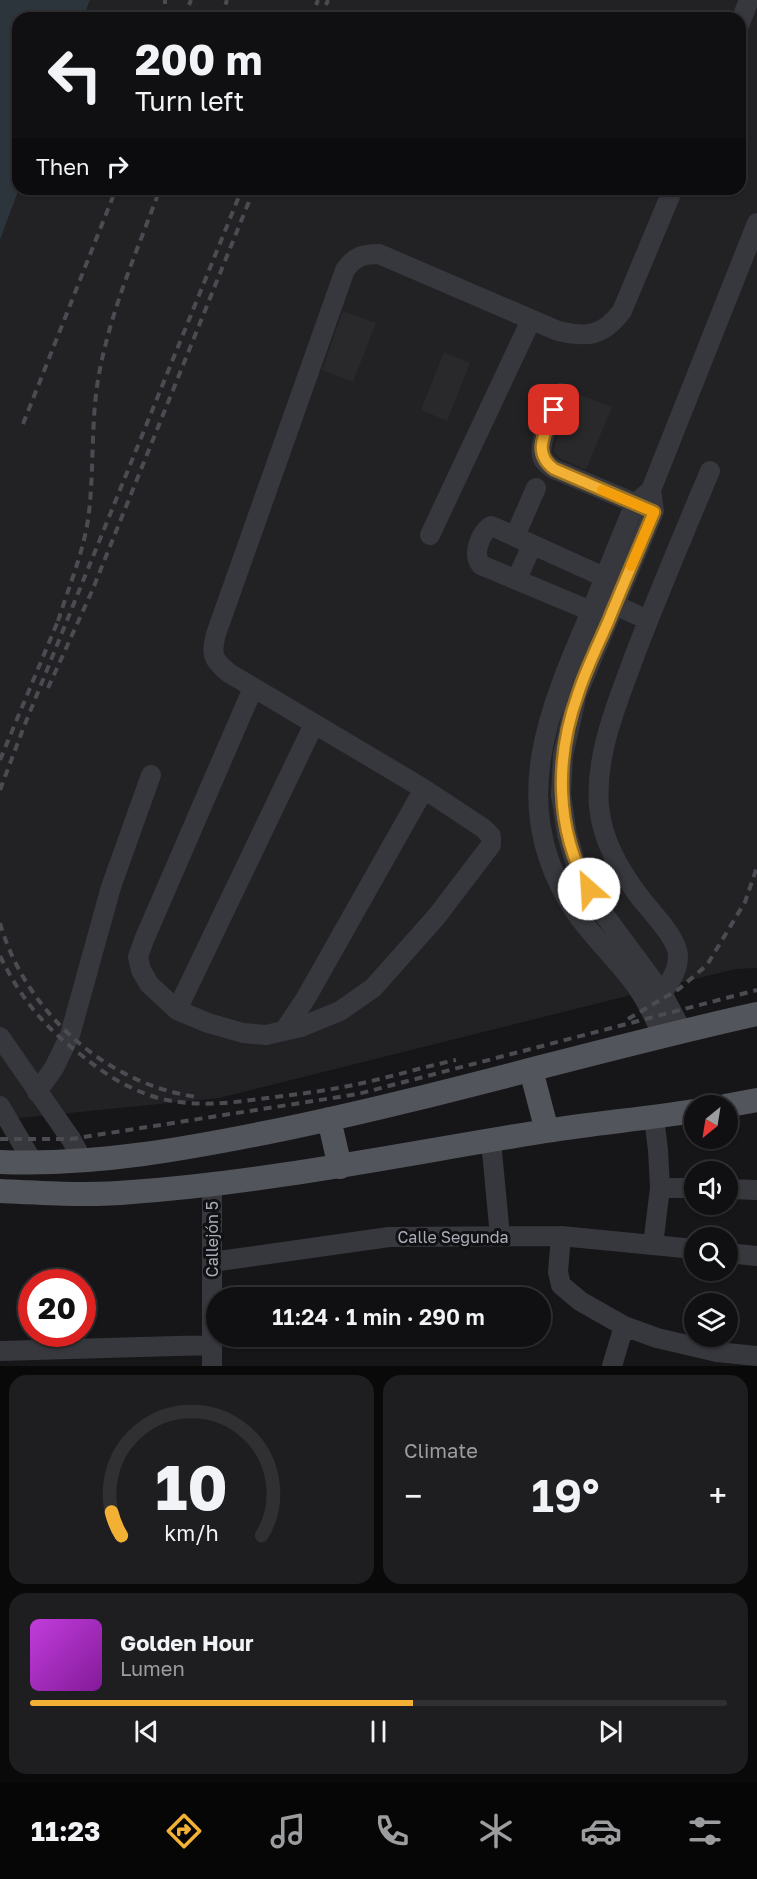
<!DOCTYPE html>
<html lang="en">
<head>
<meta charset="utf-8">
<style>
	:root { --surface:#101012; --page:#1e1e20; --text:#f1f3f6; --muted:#9c9d9f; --line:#303032; --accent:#f2b134 }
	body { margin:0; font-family:"Golos Text",sans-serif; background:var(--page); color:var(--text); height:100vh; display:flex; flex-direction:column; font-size:22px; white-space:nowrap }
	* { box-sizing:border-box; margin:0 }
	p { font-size:20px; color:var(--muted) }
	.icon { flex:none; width:33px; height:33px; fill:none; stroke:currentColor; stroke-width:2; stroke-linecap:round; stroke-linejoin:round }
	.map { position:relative; height:1366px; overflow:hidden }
	.sheet { display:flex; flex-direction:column; gap:9px; padding:9px; background:#09090a; flex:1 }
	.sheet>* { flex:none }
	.hud { position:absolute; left:12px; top:12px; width:734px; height:183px; border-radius:18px; box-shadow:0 2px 4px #0004,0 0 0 2px var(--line); background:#101012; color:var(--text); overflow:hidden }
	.needle { width:39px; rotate:210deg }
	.fabs { position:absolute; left:684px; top:1095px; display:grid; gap:12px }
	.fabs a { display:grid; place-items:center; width:54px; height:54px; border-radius:50%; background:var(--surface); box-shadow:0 2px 4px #0004,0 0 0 2px var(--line); font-size:30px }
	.speed { position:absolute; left:18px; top:1269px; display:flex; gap:12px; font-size:30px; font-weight:700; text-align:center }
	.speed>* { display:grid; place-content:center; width:78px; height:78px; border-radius:50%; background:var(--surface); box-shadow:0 2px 4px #0004,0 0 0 2px var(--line); line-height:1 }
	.speed .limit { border:9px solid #d22; background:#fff; color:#111 }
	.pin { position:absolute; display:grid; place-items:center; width:51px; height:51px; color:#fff; margin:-26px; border-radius:12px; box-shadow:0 3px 9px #0006 }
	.me { position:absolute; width:66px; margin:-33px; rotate:334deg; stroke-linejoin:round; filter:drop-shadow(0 0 4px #0008) }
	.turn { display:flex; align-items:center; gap:21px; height:126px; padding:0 24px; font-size:27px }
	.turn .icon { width:78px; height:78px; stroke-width:2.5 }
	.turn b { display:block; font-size:42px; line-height:51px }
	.then { display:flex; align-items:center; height:57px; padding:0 24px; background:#0003; gap:12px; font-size:22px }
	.big { font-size:45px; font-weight:600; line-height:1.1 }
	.sheet .tile { flex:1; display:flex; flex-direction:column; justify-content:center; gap:9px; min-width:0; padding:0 21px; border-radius:18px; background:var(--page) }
	.sheet .dial { align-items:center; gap:0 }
	.dial svg { height:156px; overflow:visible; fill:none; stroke:var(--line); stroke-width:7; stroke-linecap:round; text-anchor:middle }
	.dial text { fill:var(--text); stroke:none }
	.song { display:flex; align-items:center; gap:18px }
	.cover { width:72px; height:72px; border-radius:9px; background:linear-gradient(135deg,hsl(290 70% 55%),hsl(290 70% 35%)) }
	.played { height:6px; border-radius:3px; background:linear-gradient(90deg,var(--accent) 55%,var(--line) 55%) }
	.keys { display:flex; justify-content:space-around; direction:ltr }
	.heat { display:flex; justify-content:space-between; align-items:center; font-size:33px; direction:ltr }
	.sheet .tiles { flex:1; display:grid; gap:9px; grid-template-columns:1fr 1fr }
	.tile:last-child { grid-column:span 2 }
	.trip { position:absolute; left:206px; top:1287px; width:345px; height:60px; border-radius:30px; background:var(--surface); box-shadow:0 2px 4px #0004,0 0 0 2px var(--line); font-weight:600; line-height:60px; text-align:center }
	.dock { display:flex; height:96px; justify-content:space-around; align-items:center; background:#060607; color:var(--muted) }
	.dock .icon { width:42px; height:42px }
	.dock .selected { color:var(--accent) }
	.dock b { font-size:27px; color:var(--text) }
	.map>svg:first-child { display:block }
</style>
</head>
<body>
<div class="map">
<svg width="757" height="1366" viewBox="0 0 757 1366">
	<rect width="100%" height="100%" fill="#161618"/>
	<path fill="#222225" d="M90,0h667v968l-22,1 -516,129 -219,22v-880l19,-51h721v-171h-657z"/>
	<path fill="#2c353c" d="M0,0h90l-7,18h-65l1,171 -19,51z"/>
	<path fill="#29292c" d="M343,311l33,12 -23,59 -31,-12z
		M444,352l26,11 -23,58 -26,-11z
		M575,393l37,14 -26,63 -26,-12 -6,-6 1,-8z"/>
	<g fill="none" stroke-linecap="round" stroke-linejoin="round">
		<path stroke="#37383d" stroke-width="20" d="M740,23l9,-23
			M561,393c-6,15 -25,52 -18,66 3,5 7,7 11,10l92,39
			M651,490l3,21 -77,183 -14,61 -2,40 6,39 10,34 23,41 62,84 20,38
			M430,535l101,-215
			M515,536l21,-48
			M517,579l15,-34
			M604,600l44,20
			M591,611l-110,-46c-9,-10 -1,-32 10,-39l5,2 108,49
			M253,688l-109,252 -6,17 3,13 8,14 28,26 31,13 35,10 23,2 35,-8 39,-16 33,-23 64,-72 54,-71v-9l-8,-8 -59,-39 -195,-116c-17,-14 -18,-18 -13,-39l129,-364c10,-14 18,-16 34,-16l179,77c30,7 45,5 64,-20l51,-122
			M662,993c8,-11 16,-22 16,-37 0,-18 -28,-45 -39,-60 -20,-27 -37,-56 -40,-90 -4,-52 18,-102 35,-149 24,-63 50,-124 76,-186
			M177,1010l137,-286
			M284,1031l22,-33 118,-209
			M662,1035c-7,-17 -15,-33 -25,-48 -22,-31 -52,-56 -71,-90 -56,-98 -17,-188 24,-283 15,-36 29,-73 45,-110l16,-14 106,-267
			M0,1037l71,102 12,22
			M37,1092l17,-24 16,-33 41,-148 40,-112
			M0,1106l34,58
			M491,1141l9,95
			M212,1184v182
			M660,1188h34
			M728,1189l29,1
			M561,1236l-3,36 3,13 19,16 44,25 33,12 60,14 40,4
			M653,1245l7,-57 -2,-38 -4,-32
			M728,1253l29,3
			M212,1262l177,-25 172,-1 133,13
			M0,1351l212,-6
			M612,1366l12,-40"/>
		<path stroke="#53555c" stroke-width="24" d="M531,1070l16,61
			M725,1106l32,-6
			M329,1119l11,48
			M0,1162c96,4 191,-14 284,-33 159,-33 315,-80 473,-115
			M0,1191c44,2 88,5 132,1 139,-10 276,-39 414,-61 49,-8 99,-12 148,-20"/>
		<path stroke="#4a4c52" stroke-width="4" stroke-dasharray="8 6" stroke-linecap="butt" d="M165,18v-18
			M184,18l7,-18
			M221,18l6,-18
			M311,18l7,-18
			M321,18l7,-18
			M23,424l93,-235
			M58,621c11,-35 27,-72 31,-109 5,-44 2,-89 9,-132 11,-66 39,-129 62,-191
			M48,688l44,-97 162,-402
			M0,760l60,-144
			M0,790l23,-61 219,-540
			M0,923c25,88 105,161 197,174
			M0,956c21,42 42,69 80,98 23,19 46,34 75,43 34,10 69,7 104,2 33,-4 67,-8 99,-15 33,-7 65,-17 98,-24
			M628,1019l51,-30 28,-24 38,-63 12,-35
			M0,1139h71l287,-45 399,-104"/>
	</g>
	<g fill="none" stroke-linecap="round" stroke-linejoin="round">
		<g stroke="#9d7322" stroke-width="15">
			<path id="route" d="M554,410c-8,22 -23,42 0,59l100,43c-15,36 -31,73 -46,110 -10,23 -22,47 -30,72 -23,64 -23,135 11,195"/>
		</g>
		<use href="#route" stroke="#f2b134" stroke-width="10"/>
		<path stroke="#f59e0b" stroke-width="10" d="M602,490l52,22 -23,54"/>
	</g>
	<g text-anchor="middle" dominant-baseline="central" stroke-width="6" stroke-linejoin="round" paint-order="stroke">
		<g font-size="16" fill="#a8adb8" stroke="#111113">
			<text x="453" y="1237">Calle Segunda</text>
			<text transform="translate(212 1239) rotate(-90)">Callejón 5</text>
		</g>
	</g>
</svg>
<div class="fabs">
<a><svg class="needle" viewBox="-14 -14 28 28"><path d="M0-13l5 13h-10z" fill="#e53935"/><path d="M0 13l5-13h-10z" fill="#9c9d9f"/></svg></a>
<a><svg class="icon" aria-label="sound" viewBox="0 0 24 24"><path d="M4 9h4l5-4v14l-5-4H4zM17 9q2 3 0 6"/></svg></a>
<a><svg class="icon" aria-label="search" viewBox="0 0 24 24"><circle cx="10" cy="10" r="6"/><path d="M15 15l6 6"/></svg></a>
<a><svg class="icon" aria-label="layers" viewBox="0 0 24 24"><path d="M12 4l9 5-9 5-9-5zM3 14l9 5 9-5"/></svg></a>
</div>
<div class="speed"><div class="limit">20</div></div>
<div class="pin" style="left:554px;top:410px;background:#d93025"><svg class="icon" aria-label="arrive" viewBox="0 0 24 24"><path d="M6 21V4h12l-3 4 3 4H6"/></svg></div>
<svg class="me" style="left:589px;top:889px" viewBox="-20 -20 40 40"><circle r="19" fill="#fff"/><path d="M0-13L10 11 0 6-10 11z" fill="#f2b134"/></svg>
<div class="trip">11:24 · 1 min · 290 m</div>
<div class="hud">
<div class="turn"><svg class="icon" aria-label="left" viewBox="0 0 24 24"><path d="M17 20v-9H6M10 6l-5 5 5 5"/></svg><div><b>200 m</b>Turn left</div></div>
<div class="then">Then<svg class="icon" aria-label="right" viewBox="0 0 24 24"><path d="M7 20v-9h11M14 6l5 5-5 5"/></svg></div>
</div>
</div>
<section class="sheet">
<div class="tiles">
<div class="tile dial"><svg viewBox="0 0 100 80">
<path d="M14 69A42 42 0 1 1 86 69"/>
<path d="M14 69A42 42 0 0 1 9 57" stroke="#f2b134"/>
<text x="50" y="56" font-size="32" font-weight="700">10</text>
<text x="50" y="72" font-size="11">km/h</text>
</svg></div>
<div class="tile"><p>Climate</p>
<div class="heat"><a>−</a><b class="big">19°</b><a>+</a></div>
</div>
<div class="tile">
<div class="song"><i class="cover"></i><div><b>Golden Hour</b><p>Lumen</p></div></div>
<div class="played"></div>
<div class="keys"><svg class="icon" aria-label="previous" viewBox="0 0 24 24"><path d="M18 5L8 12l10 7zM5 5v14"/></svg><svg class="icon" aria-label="pause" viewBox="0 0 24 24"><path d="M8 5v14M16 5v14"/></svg><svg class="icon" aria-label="next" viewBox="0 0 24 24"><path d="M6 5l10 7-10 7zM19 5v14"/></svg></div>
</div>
</div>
</section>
<nav class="dock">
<b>11:23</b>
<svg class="icon selected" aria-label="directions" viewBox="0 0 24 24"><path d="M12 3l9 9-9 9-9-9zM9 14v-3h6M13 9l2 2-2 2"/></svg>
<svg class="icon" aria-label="music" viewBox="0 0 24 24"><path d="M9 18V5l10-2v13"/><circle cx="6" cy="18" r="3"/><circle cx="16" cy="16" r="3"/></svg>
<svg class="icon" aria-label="phone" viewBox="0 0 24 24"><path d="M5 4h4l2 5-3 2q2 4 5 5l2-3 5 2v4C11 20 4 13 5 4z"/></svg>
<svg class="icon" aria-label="climate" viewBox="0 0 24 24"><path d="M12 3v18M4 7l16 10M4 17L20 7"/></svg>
<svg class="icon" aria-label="car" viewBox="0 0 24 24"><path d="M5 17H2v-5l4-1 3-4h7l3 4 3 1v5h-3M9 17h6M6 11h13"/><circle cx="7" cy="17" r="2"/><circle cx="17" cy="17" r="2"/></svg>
<svg class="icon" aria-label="filters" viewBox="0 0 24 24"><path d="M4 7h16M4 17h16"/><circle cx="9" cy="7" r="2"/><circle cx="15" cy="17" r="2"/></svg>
</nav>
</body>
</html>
